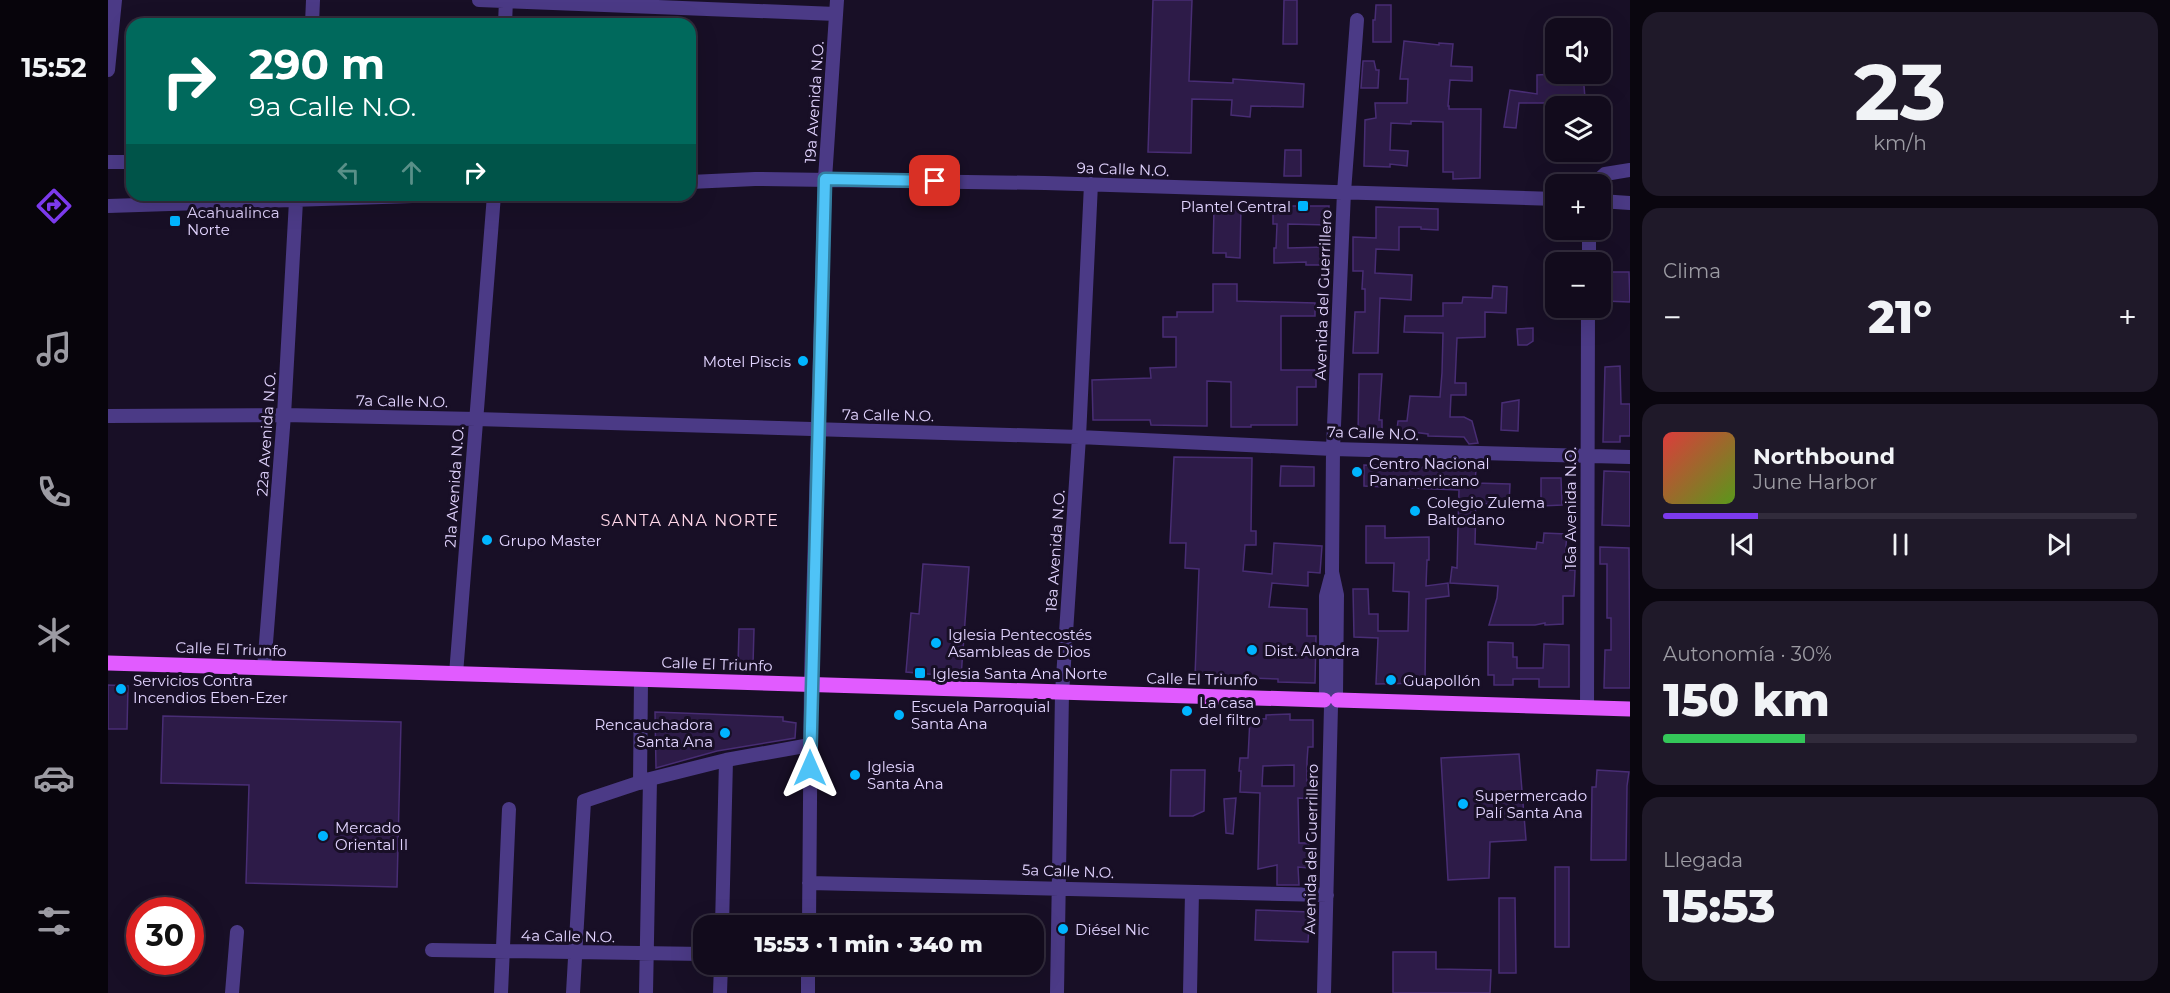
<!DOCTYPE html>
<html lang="es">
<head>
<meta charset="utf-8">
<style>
	:root { --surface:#120b1c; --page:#1f1929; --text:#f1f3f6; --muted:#9c9ba3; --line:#312b3b; --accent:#7c3aed }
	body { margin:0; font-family:Montserrat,sans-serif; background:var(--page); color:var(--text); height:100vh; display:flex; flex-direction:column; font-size:22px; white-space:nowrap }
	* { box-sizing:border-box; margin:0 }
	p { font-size:20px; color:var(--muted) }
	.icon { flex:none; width:33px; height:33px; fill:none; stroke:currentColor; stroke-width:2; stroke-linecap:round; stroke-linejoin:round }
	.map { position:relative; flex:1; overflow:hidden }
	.details { display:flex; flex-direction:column; gap:12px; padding:12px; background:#0a060f; width:540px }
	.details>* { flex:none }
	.banner { position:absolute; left:18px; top:18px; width:570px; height:183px; border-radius:18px; box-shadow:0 6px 24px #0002,0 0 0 2px var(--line); background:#00695c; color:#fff; overflow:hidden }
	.tools { position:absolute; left:1437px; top:18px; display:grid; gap:12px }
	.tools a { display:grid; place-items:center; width:66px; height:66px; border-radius:12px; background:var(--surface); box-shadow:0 6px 24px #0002,0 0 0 2px var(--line); font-size:30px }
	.speed { position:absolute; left:18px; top:897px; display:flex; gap:12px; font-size:30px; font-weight:700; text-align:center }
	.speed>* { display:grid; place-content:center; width:78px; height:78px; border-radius:50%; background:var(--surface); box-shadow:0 6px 24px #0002,0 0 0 2px var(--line); line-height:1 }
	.speed .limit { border:9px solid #d22; background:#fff; color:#111 }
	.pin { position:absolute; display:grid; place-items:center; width:51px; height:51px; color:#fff; margin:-26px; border-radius:12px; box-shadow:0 3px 9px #0006 }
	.me { position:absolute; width:66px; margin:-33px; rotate:0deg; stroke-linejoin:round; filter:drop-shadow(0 0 4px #0008) }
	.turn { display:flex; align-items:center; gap:21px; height:126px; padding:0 24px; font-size:27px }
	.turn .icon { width:78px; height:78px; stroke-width:2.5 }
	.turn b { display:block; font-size:42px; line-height:51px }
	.lanes { display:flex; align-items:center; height:57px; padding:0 24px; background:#0003; justify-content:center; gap:30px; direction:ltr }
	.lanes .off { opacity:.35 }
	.big { font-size:45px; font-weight:800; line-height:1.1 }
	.details .tile { flex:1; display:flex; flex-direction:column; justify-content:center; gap:9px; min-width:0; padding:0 21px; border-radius:18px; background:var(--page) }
	.details .dial { align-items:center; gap:0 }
	.dial b { font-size:78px; line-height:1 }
	.song { display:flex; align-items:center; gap:18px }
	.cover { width:72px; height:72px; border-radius:9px; background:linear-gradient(135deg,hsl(0 70% 55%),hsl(90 70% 35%)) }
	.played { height:6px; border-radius:3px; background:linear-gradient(90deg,var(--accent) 20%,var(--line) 20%) }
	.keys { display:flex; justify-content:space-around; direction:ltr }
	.heat { display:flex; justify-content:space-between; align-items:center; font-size:33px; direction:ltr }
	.charge { height:9px; border-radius:4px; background:linear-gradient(90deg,#34c759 30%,var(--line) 0) }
	.trip { position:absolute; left:585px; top:915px; width:351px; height:60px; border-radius:18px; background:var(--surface); box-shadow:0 6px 24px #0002,0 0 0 2px var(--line); font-weight:800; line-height:60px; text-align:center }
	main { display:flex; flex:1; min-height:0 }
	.menu { display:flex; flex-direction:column; width:108px; justify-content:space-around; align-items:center; background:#07040b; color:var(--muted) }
	.menu .icon { width:42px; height:42px }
	.menu .selected { color:var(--accent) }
	.menu b { font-size:27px; color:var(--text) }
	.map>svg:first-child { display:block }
</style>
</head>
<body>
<main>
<nav class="menu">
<b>15:52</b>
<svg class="icon selected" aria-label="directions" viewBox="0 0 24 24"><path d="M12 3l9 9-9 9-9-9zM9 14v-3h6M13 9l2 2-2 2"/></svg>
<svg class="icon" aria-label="music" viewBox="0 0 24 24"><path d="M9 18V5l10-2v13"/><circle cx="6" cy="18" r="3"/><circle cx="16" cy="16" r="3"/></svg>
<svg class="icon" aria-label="phone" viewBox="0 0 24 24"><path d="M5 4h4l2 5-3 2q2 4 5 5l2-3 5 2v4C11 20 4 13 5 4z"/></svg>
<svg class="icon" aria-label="climate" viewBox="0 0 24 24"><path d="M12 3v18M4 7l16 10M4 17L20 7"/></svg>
<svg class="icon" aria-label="car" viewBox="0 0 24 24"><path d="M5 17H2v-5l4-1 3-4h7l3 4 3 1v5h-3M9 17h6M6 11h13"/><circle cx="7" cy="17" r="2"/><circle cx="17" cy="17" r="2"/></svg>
<svg class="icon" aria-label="filters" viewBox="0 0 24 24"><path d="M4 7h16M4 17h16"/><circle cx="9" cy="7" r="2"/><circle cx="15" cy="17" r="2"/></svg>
</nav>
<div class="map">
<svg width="1522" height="993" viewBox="0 0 1522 993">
	<rect width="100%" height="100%" fill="#180f26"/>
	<path fill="#2d1b48" stroke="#482d74" stroke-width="1.5" fill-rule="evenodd" d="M1045,0h39l-3,81 44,2v-4l71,5 -1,23 -52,-1 -1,11 -19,-2 1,-15 -40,-1 -1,54 -43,-1z
		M1176,0h13v44h-14z
		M1268,5h15v37h-18v-22h2z
		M1296,41l35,4v-2l14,1 -2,22 21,1v14l-22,-1 -2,26h1v3h32l-1,69 -27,1v-7h-10v-50l-32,-1v3l-20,-1 -1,27 18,1 -1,15 -17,-2v3l-26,-1 1,-46 11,-2 -1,-15h32l1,-24h-8z
		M1255,61h11l2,9h3l-1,18h-17z
		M1447,74h28l2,24 -26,5h-40l-3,25 -12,-1 6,-37 27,4v-19z
		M1177,150h16v26h-17z
		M1118,206h15l-1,52 -14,-1v-4h-13l1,-45h12z
		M1165,206h56l-1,19 -40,-1v24l38,-1v18h-20v-3l-32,1v-15h2l1,-24h-4z
		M1268,207l62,2v21l-17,-1v-2h-22v23l-23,-1 -1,24 37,2 -1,25 -31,-2 -2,55h-25l2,-41h10v-23h-3l1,-18h-10v-34l23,1z
		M1501,272h20l1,30 -26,-1v-16h5z
		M1105,284h24v17l78,2v13h-34v54h35v17h-19v38h-46v2h-20v-45l-24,-1v45l-56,-1 -1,-5h-57l-1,-40 59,-2 -1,-10 26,-1v-30h-13v-20h14v-5h36z
		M1385,286l14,1 -1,26 -21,-1v25l-28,1 -2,45h11v12h-15l-1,22h14l8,4 6,22 -9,1 -5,-7 -36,-1v-2l-31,-4 1,-9h9l3,-25 30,1 2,-24 1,-40 -39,-1 1,-16h38v-13h19l1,-6 29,1z
		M1425,328v13l-6,4h-9l-1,-16z
		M1512,366l1,38h9v32h-10v6h-17l2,-75z
		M1251,374h23l-3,46h3v15l-24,-1z
		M1411,400l-1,31 -17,-1 1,-27z
		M1066,457l78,1 -1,73h5v14h-11l-2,26 29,3 2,-31 48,3 -2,27 -12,-1v14l-36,-3 -3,24 38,2v27h9l-1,47 -37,-1v-3l-83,-3 4,-107 -14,-1 1,-25h-16z
		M1256,465l112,4 -1,14 35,1 -1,21 -33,-2 -1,41 61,5 1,-7 6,1 1,-10 23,1 -2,23h6l-1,13h5l-1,26h-11v28l-18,1v-2l-10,2h-46l8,-27 1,-12 -48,-3 2,-16 5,1 2,-78 -95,-4z
		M1173,466l33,1v19h-34z
		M1496,471l26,1v54l-28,-1z
		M1433,478h20l1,27 -21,1z
		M1258,526h19v12l44,-1v23h-2l-1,26 22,-3 1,13 -23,3 -1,84 -49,1 2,-46 -24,-1 -1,-48h15l1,25h9v17h30l1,-39 -16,-1 1,-28h-28z
		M1492,547l29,1 1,140h-26l1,-38h6v-32h-4v-54h-7z
		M815,564l46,3 -8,110 -55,-5 5,-59 8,1z
		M631,629h15l-1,36h-15z
		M1380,642l25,1v14h4v11h26l1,-24 25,1v42h-30v-8h-26v6h-19v-10h-6z
		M0,685l20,1 -1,43h-19z
		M547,712l128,5v4l13,2 -1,15 -78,13 -61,17z
		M1182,714v6h23v27h-5l-1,14v20h7l-1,18 -15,-1 1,45h10v25l-11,-1 1,18h-22v-20l-19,4 2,-76 -20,-1 1,-21h-2l1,-13h8l2,-40 16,1v-4zM1186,765v21h-32l1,-20z
		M55,716l238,6 -4,165 -151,-4 3,-98 -88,-2z
		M1411,754l7,86 -36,2 -1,36 -41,2 -7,-122z
		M1063,770h34l-1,41 -11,5h-23z
		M1489,770l32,2 -2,14 -1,74h-35l1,-73h4z
		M1128,798l-3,36 -7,-1 -2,-34z
		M1447,867h14v80h-14z
		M1391,898h16l1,75h-17z
		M1148,910l54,2 -2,30 -53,-2z
		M1285,952h43v17l55,1 -1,23h-97z"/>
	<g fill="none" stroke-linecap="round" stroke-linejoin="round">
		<path stroke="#4b3a86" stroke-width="14" d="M371,0l357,14
			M204,24l1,-24
			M397,24l1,-24
			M0,70l7,-70
			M0,162h24
			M582,182l65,-3 290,4 511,16
			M1486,184l11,-10 25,-4
			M1492,201l30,2
			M0,206l335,-11
			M1481,262v-32
			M0,416l176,-1 192,4 603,18 254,12 297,8
			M156,668l20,-253 12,-214
			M348,674l38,-479
			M1218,695v-99l5,-19
			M1228,695l1,-100 -5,-23 1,-123 11,-257 13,-172
			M1479,708l1,-400
			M532,783l1,-103
			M701,883l518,12
			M614,926l4,-166
			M701,926l2,-249 14,-498 12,-179
			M324,950l272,4
			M124,993l5,-61
			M393,993l8,-184
			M465,993l11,-192 66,-22 76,-19 84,-15
			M538,993l4,-214
			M612,993l1,-29
			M700,993v-29
			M949,993l5,-300 17,-256 12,-253
			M1082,993l2,-101
			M1216,993l7,-287"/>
		<path stroke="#e15bff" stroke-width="15" d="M0,663l1216,37
			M1230,700l292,9"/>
	</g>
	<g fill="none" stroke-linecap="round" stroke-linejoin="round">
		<g stroke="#337fa1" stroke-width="15">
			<path id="route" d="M702,768l15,-589 110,2"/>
		</g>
		<use href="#route" stroke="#4fc3f7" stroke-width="10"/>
	</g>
	<g fill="#00b5ff" stroke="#180f26" stroke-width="2">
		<rect x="1189" y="200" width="12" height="12" rx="3"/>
		<rect x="61" y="215" width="12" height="12" rx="3"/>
		<circle cx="695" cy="361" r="6"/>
		<circle cx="1249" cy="472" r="6"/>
		<circle cx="1307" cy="511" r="6"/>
		<circle cx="379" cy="540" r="6"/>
		<circle cx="828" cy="643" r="6"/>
		<circle cx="1144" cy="650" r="6"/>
		<rect x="806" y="667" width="12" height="12" rx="3"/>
		<circle cx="1283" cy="680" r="6"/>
		<circle cx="13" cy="689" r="6"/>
		<circle cx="1079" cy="711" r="6"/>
		<circle cx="791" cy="715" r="6"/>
		<circle cx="617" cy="733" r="6"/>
		<circle cx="747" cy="775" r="6"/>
		<circle cx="1355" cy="804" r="6"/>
		<circle cx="215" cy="836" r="6"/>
		<circle cx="955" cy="929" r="6"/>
	</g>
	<g text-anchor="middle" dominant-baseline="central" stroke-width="6" stroke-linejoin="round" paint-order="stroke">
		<g font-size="15" fill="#e2d4ff" stroke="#180f26">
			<text transform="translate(706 102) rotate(-86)">19a Avenida N.O.</text>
			<text transform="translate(1015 169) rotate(2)">9a Calle N.O.</text>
			<text transform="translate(1215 295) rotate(-88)">Avenida del Guerrillero</text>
			<text transform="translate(294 401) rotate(1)">7a Calle N.O.</text>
			<text transform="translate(780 415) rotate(1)">7a Calle N.O.</text>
			<text transform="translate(1265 433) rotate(2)">7a Calle N.O.</text>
			<text transform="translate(158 434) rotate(-86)">22a Avenida N.O.</text>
			<text transform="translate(346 487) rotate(-86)">21a Avenida N.O.</text>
			<text transform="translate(1462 508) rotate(-90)">16a Avenida N.O.</text>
			<text transform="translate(947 551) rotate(-86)">18a Avenida N.O.</text>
			<text transform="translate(123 649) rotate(2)">Calle El Triunfo</text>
			<text transform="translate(609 664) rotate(2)">Calle El Triunfo</text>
			<text transform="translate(1094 679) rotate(1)">Calle El Triunfo</text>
			<text transform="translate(1203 849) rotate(-89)">Avenida del Guerrillero</text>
			<text transform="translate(960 871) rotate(2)">5a Calle N.O.</text>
			<text transform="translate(460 936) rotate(1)">4a Calle N.O.</text>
		</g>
		<g font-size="15" fill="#e2d4ff" stroke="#180f26" text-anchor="start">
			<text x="1183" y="206" text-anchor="end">Plantel Central</text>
			<text x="79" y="212">Acahualinca<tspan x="79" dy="17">Norte</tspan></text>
			<text x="683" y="361" text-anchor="end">Motel Piscis</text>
			<text x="1261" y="463">Centro Nacional<tspan x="1261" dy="17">Panamericano</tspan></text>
			<text x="1319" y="502">Colegio Zulema<tspan x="1319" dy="17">Baltodano</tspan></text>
			<text x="391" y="540">Grupo Master</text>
			<text x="840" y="634">Iglesia Pentecostés<tspan x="840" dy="17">Asambleas de Dios</tspan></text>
			<text x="1156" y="650">Dist. Alondra</text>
			<text x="824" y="673">Iglesia Santa Ana Norte</text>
			<text x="25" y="680">Servicios Contra<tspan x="25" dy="17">Incendios Eben-Ezer</tspan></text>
			<text x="1295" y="680">Guapollón</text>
			<text x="1091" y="702">La casa<tspan x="1091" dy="17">del filtro</tspan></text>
			<text x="803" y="706">Escuela Parroquial<tspan x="803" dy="17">Santa Ana</tspan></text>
			<text x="605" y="724" text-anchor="end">Rencauchadora<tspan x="605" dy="17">Santa Ana</tspan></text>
			<text x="759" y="766">Iglesia<tspan x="759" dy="17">Santa Ana</tspan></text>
			<text x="1367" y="795">Supermercado<tspan x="1367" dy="17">Palí Santa Ana</tspan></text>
			<text x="227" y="827">Mercado<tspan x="227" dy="17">Oriental II</tspan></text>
			<text x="967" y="929">Diésel Nic</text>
		</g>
		<g font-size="16" letter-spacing="1.5" fill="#ffd6e8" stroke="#180f26">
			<text x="582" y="520">SANTA ANA NORTE</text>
		</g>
	</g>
</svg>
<div class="tools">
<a><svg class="icon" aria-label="sound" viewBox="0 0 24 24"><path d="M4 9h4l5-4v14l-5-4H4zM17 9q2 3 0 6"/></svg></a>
<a><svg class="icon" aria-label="layers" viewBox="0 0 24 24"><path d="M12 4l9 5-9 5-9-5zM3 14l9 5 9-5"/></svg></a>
<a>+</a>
<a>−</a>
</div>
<div class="speed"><div class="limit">30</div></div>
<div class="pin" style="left:827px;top:181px;background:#d93025"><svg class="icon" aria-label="arrive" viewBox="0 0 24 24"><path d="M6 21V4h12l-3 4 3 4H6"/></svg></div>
<svg class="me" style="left:702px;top:768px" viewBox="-20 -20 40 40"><path d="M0-17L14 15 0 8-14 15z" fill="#4fc3f7" stroke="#fff" stroke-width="4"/></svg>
<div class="trip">15:53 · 1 min · 340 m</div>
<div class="banner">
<div class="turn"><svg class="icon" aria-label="right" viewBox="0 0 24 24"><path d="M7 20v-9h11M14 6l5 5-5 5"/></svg><div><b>290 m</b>9a Calle N.O.</div></div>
<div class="lanes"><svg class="icon off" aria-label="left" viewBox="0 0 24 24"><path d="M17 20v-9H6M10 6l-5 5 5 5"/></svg><svg class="icon off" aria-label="ahead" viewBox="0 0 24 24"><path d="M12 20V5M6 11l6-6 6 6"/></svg><svg class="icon" aria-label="right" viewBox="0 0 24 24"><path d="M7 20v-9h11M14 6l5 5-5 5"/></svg></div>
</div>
</div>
<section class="details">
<div class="tile dial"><b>23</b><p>km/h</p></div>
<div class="tile"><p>Clima</p>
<div class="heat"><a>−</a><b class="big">21°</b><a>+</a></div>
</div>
<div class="tile">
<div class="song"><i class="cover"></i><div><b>Northbound</b><p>June Harbor</p></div></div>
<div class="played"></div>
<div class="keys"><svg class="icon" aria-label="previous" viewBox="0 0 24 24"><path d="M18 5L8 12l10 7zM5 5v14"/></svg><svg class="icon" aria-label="pause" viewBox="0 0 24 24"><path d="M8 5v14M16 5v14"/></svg><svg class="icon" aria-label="next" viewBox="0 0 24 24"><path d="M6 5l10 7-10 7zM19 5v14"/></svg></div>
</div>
<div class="tile"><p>Autonomía · 30%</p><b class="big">150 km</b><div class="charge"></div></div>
<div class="tile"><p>Llegada</p><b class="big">15:53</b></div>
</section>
</main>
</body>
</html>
